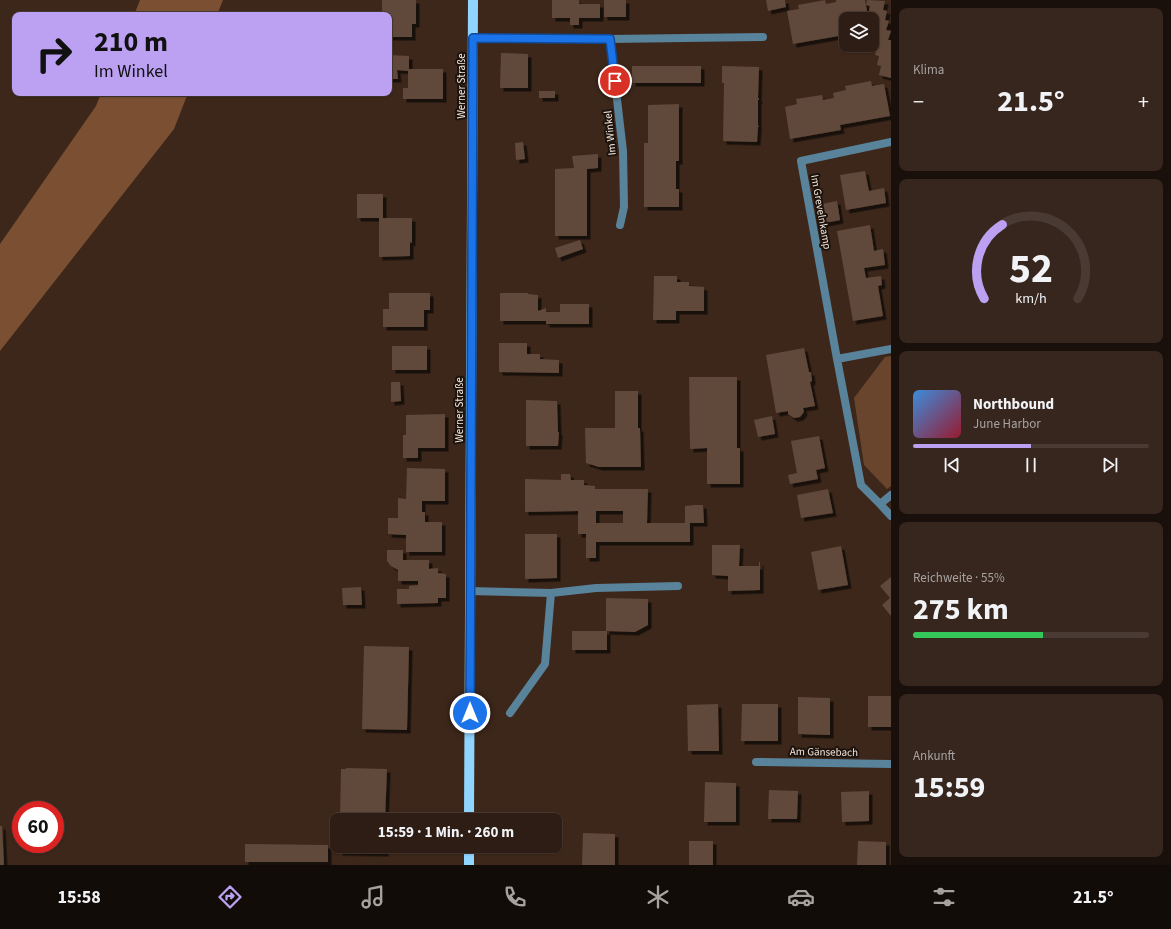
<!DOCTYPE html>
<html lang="de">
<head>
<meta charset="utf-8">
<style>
	:root { --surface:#2e1d14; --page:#36261d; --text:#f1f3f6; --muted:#a7a2a0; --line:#493b34; --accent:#bca0f2 }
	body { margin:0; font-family:"Source Sans 3",sans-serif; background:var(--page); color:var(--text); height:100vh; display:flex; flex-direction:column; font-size:15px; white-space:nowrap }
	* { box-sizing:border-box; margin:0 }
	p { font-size:13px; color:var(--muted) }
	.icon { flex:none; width:22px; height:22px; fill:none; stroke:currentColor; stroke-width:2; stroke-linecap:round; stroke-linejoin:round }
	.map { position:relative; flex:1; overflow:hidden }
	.drawer { display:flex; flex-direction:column; gap:8px; padding:8px; background:#19100b; width:280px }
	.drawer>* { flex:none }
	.hud { position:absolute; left:12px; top:12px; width:380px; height:84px; border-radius:8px; box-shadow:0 1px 3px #0004,0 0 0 1px var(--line); background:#bca0f2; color:#111; overflow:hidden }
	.buttons { position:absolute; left:839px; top:12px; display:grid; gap:8px }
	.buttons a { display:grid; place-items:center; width:40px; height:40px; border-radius:8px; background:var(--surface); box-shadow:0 1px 3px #0004,0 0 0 1px var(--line); font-size:20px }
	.speed { position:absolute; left:12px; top:801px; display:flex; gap:8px; font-size:20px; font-weight:700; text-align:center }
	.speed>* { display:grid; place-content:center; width:52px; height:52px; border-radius:50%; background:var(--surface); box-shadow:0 1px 3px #0004,0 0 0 1px var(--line); line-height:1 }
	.speed .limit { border:6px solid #d22; background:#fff; color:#111 }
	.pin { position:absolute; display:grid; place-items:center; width:34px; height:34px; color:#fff; margin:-17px; border:2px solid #fff; border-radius:50%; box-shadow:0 1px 4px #0007 }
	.me { position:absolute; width:44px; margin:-22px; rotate:0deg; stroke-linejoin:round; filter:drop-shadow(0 0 3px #0008) }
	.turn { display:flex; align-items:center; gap:14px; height:84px; padding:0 16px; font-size:18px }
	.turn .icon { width:52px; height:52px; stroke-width:2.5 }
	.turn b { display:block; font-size:28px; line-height:34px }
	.big { font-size:30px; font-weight:700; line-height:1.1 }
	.drawer .card { flex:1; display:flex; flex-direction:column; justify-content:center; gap:6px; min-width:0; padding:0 14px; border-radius:8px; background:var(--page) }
	.drawer .dial { align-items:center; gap:0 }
	.dial svg { height:104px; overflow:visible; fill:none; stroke:var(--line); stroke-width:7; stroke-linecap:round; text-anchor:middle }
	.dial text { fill:var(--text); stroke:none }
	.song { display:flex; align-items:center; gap:12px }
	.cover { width:48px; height:48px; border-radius:6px; background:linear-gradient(135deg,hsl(210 70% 55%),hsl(350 70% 35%)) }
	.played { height:4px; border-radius:2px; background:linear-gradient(90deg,var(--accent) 50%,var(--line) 50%) }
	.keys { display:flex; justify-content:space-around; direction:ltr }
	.heat { display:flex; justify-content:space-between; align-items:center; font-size:22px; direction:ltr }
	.charge { height:6px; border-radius:3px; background:linear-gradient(90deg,#34c759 55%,var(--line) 0) }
	.trip { position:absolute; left:330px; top:813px; width:232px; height:40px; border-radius:8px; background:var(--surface); box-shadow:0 1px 3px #0004,0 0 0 1px var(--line); font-weight:700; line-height:40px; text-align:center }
	.menu { display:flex; height:64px; justify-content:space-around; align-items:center; background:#120c08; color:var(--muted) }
	.menu .icon { width:28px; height:28px }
	.menu .current { color:var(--accent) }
	.menu b { font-size:18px; color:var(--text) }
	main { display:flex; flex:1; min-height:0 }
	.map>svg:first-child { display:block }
</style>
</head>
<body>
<main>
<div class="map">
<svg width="891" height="865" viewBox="0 0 891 865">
	<defs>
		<filter id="shadow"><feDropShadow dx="3.5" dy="3.5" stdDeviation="0" flood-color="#0009"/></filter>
	</defs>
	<rect width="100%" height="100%" fill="#3d271a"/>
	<path fill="#69452e" d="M891,356v130l-4,3 -23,-24 -10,-67 31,-41z"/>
	<path fill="#7b4f31" d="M140,0h83l-6,15h-83z
		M101,93h87l-14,36 -174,222v-107l96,-138z"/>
	<path fill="#60483a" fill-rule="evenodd" filter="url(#shadow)" d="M382,0h34v24h-4v13h-23v-22h-7z
		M552,0h27v4h21v14h-21v7h-9v-7h-18z
		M604,0h22v17h-22z
		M766,0h19l1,7 -18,4z
		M825,0l1,4 10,-2v-2h29l2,11 -27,6 4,18 -51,9 -6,-33 12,-2 -1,-4z
		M867,0l18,1 -2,9 4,1 -2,9 4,1 -3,9 5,1 -3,9h3v38l-12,-3 2,-9 -4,-1 2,-9 -4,-1 2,-9 -4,-1 2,-9 -3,-1 1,-9h-1v-10l-4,-1 2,-9 -4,-1z
		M501,53l27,1v34h-28z
		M389,55l20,1v13h34v30h-40v-11h5v-17l-11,-1 1,9h-9z
		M632,66h69v17h-69z
		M722,66l37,1 -1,31h1v2h-1v25l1,2h-1l-1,15 -34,-1 1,-58h-2z
		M871,81l1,5 12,-2 6,32 -50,9 1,5 -51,9 -5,-32 12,-3 -1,-5 26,-4 1,5 11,-2 -1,-5 13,-3 -1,-4z
		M539,91h16v7h-16z
		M679,104v57h-3v28h3v18h-35v-64h4v-38z
		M523,142l2,17 -9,1 -1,-17z
		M598,154v14l-11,1v67h-32v-67l19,-1 -2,-12z
		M865,171l4,20 15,-3 2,15 -40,7 -6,-35z
		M357,194h26v24h29v25l-2,-1v14l-31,1v-39h-22z
		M837,201l3,19 -20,4 -3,-19z
		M870,225l4,26 9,-2 2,16 -21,3 2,10 15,-2 1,9 -4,1 5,30 -30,5 -16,-90z
		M580,240l3,9 -25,9 -3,-10z
		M654,276h23v6h12v4l15,1v24h-28v9h-23z
		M389,293h41v17h-6v17h-41v-18h6z
		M500,293h28v1l10,1v16l8,-3v4h14v-8h29v20h-43v-3h-46z
		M499,343h28v11h13v5l19,1v13l-60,-1z
		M392,346h35v24h-35z
		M804,348l5,24h2l1,9 -2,1 5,24 -12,2 1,4 -4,5 -6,1 -6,-4v-3l-12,2 -10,-58z
		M689,377h48v71h3v36h-33v-36l-17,1z
		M391,382h9l1,19 -10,1z
		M615,391h23v37h2l1,39h-42l-13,-4 -1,-35h30z
		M526,400l31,1 1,31h1l-1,14h-32z
		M445,414v34h-27v10h-15v-23h3v-20z
		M772,416l3,18 -17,3 -4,-17z
		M819,436l6,32 -9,2 2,9 -28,5 -2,-9 9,-2 -6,-32z
		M407,468l38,1v32h-23v11h3v10h17v30h-36v-17l-18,-1v-16h10v-20l8,1z
		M561,474h9l1,6h13v5l11,1v3h53l-1,34h38v-17l9,-1h9l1,18h-14v19h-94v16h-10v-24h-8v-23l-53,1v-33l36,1zM596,511h27v12h-27z
		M828,489l5,24 -32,5 -4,-23z
		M525,534h32v44l-32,1z
		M712,545h28l-1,21h20v-4h1v28l-32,1v-15l-16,-1z
		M841,546l7,39 -30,5 -7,-38z
		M387,550h16v10h26v9l9,-1v5l8,1v24h-8v5l-41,1v-15h12v-3l9,-1v-4h-20v-11l-7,-4 -4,-5z
		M891,577v39l-9,-11 8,-7 -10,-12z
		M361,587l1,18h-19l-1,-17z
		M606,598l42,1v26l-13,7 -28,-1v19h-35v-19h34z
		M364,646l45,1 -2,83 -45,-1z
		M868,696h23v31h-23z
		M798,697l32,1v37l-32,-1z
		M718,704l1,47h-31l-1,-46z
		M742,704h36v37h-37z
		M346,768l41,1 -2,51h-45l1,-51h5z
		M705,782l31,1v39h-32z
		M769,790l29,1 -1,28h-29z
		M869,791v30l-27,1 -1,-30z
		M0,826h2l2,39h-4z
		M583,833l32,1v31h-33z
		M689,841h24v24h-24z
		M858,841l28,1v23h-29z
		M245,844l83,1v17h-83z
		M339,846h46v7l-46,-1z"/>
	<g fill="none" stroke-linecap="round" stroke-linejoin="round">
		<path stroke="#59829b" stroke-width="8" d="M470,591l81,2 -6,71 -35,49
			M551,593l45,-5 82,-2"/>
		<path stroke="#59829b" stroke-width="8" d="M473,39h137l153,-2
			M610,39l13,112 1,56 -4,18
			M891,349l-54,10 24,126 19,19 11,-9
			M837,359l-36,-198 90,-19
			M880,504l11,12
			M756,762l135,2"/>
		<path stroke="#90d5ff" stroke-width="10" d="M469,820l4,-820
			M469,865v-19"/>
	</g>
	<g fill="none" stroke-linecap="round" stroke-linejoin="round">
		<g stroke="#114b97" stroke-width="10">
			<path id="route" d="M470,713l3,-675 137,1 5,42"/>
		</g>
		<use href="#route" stroke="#1a73e8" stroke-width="7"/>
	</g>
	<g text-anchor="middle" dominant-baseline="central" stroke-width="4" stroke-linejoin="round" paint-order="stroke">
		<g font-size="11" fill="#f5e6dd" stroke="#1c130d">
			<text transform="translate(461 86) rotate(-90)">Werner Straße</text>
			<text transform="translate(610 133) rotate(-96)">Im Winkel</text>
			<text transform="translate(821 212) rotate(80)">Im Grevelnkamp</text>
			<text transform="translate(459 410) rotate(-90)">Werner Straße</text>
			<text transform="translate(824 752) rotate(1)">Am Gänsebach</text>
		</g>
	</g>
</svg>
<div class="buttons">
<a><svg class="icon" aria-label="layers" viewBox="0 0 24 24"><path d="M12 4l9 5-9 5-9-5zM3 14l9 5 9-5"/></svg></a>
</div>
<div class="speed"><div class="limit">60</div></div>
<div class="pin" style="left:615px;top:81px;background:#d93025"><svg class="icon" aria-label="arrive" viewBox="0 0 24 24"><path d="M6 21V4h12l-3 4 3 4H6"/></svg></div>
<svg class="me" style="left:470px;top:713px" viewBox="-20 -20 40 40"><circle r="17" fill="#1a73e8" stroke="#fff" stroke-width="3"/><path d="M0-11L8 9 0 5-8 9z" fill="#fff"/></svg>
<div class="trip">15:59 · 1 Min. · 260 m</div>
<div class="hud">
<div class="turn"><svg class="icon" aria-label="right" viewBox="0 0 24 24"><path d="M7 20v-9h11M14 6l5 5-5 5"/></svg><div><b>210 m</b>Im Winkel</div></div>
</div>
</div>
<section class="drawer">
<div class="card"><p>Klima</p>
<div class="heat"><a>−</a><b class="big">21.5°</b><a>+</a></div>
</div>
<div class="card dial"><svg viewBox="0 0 100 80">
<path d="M14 69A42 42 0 1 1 86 69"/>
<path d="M14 69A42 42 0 0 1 28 12" stroke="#bca0f2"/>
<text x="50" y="56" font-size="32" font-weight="700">52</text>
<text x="50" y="72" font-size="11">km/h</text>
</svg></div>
<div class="card">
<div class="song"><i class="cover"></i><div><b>Northbound</b><p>June Harbor</p></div></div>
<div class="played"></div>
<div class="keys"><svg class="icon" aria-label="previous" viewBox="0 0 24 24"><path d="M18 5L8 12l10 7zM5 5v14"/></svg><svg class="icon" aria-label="pause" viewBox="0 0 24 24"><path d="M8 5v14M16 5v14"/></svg><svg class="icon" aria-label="next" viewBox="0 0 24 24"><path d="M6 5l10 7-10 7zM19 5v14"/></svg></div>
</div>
<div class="card"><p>Reichweite · 55%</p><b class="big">275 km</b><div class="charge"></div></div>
<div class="card"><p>Ankunft</p><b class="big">15:59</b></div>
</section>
</main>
<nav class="menu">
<b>15:58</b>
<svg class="icon current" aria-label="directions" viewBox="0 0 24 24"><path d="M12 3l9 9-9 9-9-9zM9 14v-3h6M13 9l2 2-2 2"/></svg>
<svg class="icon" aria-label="music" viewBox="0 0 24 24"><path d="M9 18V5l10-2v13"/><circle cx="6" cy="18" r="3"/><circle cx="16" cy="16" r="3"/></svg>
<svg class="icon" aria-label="phone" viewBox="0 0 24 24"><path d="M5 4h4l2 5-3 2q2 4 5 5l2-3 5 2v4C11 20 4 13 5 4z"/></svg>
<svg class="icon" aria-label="climate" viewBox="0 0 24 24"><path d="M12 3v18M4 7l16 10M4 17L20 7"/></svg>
<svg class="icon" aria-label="car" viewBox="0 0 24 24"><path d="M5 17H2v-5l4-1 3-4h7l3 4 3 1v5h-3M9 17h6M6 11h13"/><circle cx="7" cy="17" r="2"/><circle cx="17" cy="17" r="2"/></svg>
<svg class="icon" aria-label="filters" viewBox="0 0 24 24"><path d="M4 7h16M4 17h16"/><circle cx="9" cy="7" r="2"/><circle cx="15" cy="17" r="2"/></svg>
<b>21.5°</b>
</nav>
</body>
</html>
